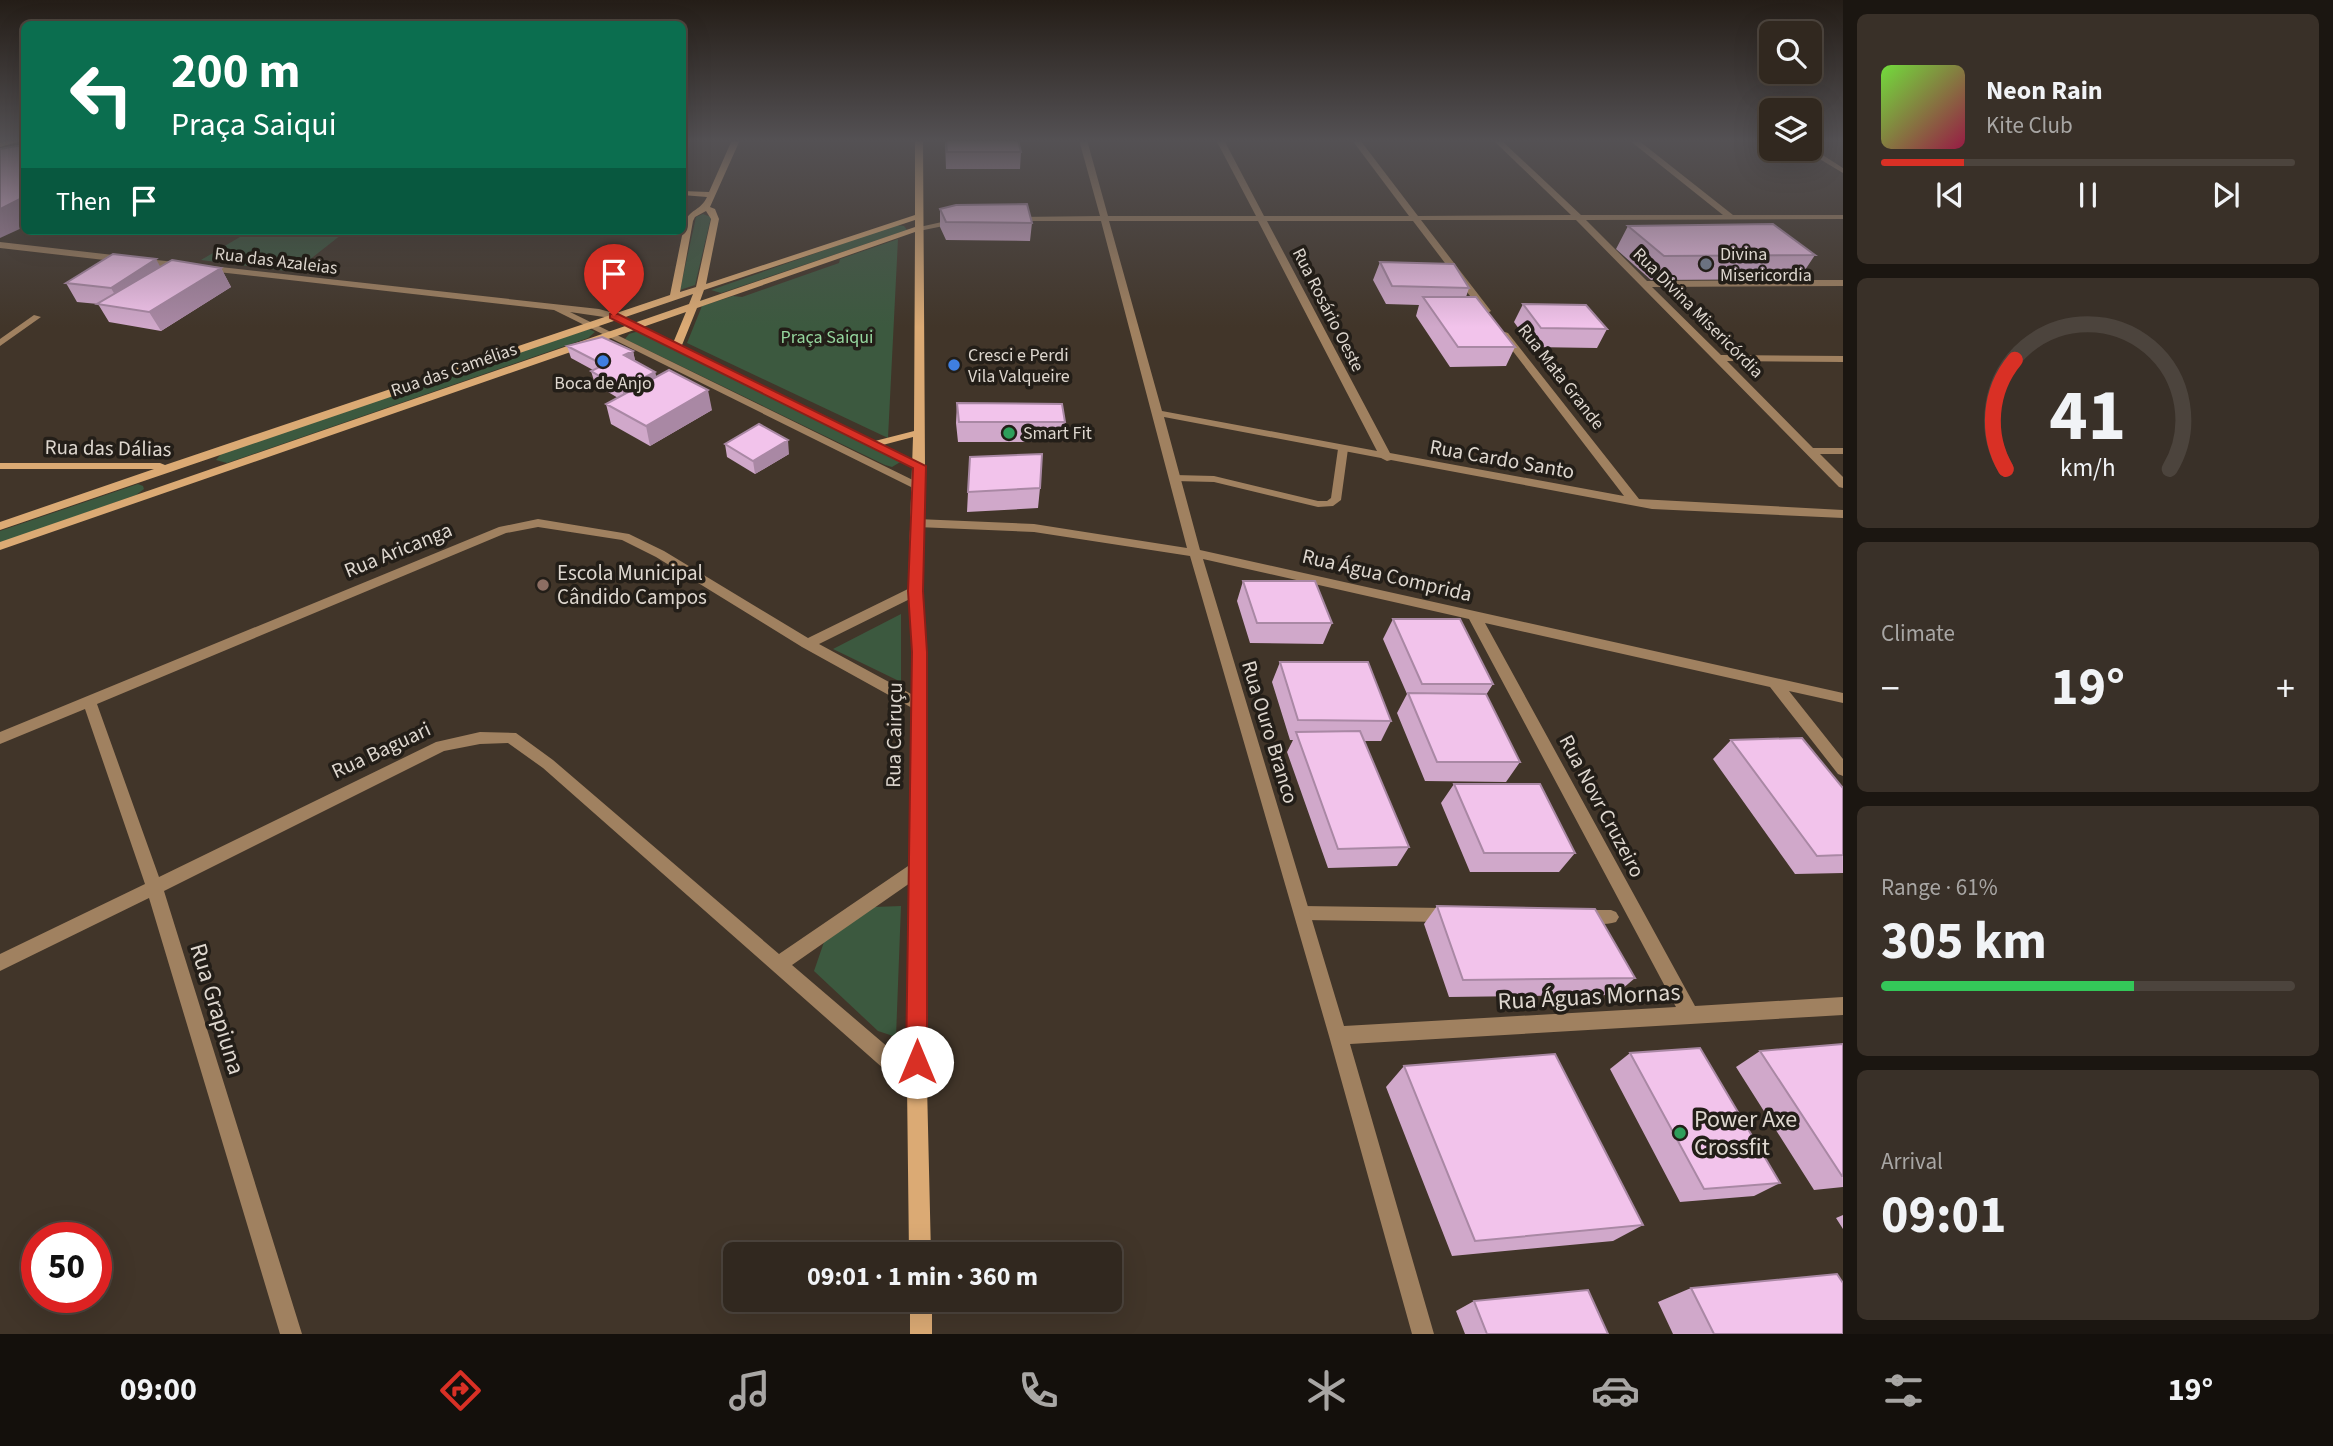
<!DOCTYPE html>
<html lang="en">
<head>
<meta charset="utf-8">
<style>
	:root { --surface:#31281f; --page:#393028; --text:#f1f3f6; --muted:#a8a6a4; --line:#4c443d; --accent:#d93025 }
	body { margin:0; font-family:"Source Sans 3",sans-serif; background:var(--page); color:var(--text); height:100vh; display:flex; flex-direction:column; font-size:26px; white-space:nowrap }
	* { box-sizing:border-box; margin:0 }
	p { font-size:23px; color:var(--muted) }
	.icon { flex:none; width:38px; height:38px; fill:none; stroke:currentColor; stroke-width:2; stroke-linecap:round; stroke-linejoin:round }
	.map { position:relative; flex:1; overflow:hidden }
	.sheet { display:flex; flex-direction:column; gap:14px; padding:14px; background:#1b1611; width:490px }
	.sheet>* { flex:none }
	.guide { position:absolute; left:21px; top:21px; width:665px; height:214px; border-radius:10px; box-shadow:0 7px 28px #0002,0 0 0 2px var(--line); background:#0b6e4f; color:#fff; overflow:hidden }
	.tools { position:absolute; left:1759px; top:21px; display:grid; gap:14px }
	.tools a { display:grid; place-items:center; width:63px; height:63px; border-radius:10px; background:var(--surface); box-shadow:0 7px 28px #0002,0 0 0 2px var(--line); font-size:35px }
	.speed { position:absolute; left:21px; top:1222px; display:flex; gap:14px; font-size:35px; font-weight:700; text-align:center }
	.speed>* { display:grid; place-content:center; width:91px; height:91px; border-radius:50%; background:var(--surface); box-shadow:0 7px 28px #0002,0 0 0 2px var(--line); line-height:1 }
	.speed .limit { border:10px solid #d22; background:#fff; color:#111 }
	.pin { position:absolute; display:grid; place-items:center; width:60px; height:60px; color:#fff; margin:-72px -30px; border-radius:50% 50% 50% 0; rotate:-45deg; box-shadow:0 0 7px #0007 }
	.pin .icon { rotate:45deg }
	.me { position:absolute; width:77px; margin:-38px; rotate:0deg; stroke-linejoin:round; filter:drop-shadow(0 0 5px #0008) }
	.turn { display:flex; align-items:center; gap:24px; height:147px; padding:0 35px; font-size:32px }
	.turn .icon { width:91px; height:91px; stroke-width:2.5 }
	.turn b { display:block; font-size:49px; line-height:60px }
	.then { display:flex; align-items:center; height:66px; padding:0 35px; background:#0003; gap:14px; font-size:26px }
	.big { font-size:52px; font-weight:700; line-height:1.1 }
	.sheet .tile { flex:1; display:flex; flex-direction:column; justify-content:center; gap:10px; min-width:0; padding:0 24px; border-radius:10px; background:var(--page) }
	.sheet .dial { align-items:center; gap:0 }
	.dial svg { height:182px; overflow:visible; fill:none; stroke:var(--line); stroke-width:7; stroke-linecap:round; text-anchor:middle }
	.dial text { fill:var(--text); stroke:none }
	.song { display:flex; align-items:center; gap:21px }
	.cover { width:84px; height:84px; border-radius:10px; background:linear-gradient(135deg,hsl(100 70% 55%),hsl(340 70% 35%)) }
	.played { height:7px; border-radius:4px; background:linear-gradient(90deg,var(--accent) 20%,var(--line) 20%) }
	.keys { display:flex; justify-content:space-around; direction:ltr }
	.heat { display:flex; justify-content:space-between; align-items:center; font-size:38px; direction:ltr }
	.charge { height:10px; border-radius:5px; background:linear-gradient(90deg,#34c759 61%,var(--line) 0) }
	.trip { position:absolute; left:723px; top:1242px; width:399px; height:70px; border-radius:10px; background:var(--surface); box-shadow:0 7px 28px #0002,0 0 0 2px var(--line); font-weight:700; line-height:70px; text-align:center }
	.tab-bar { display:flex; height:112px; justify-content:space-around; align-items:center; background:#14100c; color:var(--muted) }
	.tab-bar .icon { width:49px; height:49px }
	.tab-bar .active { color:var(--accent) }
	.tab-bar b { font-size:32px; color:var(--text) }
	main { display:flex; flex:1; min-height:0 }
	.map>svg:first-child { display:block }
</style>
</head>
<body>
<main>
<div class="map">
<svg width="1843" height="1334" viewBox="0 0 1843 1334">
	<rect width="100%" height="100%" fill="#413529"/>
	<path fill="#3c593f" d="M703,214l8,3 -16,68 -15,5 16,-73z
		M896,225l8,1 3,4 -186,63 -10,-3z
		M250,231h96l-52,41 -93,-12z
		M898,239l-10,199 -201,-95 15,-37 31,-10 9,1 97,-34 1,-4z
		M589,329l6,3 -7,6 -361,125 -11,-3 5,-6z
		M639,331l263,130 -10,6 -7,-2 -260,-126 4,-5z
		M138,484l5,2 1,3 -8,6 -136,48v-12z
		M901,614v68l-68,-33z
		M901,906l-5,131 -18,-6 -64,-60 10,-29 50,-35z"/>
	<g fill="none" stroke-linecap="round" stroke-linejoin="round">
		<path fill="#a08160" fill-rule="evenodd" d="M34,315l7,2 -41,29v-7z
			M1343,446l5,3 -7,51 -8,6 -15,1 -104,-25 -39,-1 -5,-3 5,-3 39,1 104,25h9l4,-3 7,-49z
			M1302,906l143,2 5,2 3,5 -3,5 -5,2 -143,-2 -5,-2 -3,-5 3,-5z
			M1586,910h25l5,2 3,5 -3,5c-10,3 -25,3 -35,0l-3,-5 3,-5z"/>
		<path fill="#a08160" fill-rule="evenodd" d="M1079,140h8l21,76h148l-40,-76h8l40,76h145l-57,-76h8l58,76 153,-1 -78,-75h8l80,75h142l-94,-75h9l95,75h110v4l-257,1 61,61 156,-1 -18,-14 -1,-2 4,-3 26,19h29v6l-191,1 69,68 122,1v6l-116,-1 86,87h30v6h-23l23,23v11l-4,-1 -263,-267h-155l70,91 -5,3 -3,-1 -70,-92h-146l123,232 234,43 -122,-159 -2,-2 5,-3 3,1 131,166 204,11v8l-191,-9 -261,-49 -4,1 -6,-3 -217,-41 36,133 643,143v10l-54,-12 54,68v17l-5,-2 -68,-87 -285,-64 210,383 148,-9v18l-493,29 84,290h-22l-83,-298 -139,-480 -156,-24 -117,-5 -6,-4 6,-4 117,5 153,24 -86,-327h-90l-4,-2 4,-2 89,-1zM1109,221h149l119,230 -215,-40zM1203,559l266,60 207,388 -332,19z
			M1810,147l33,21v5l-40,-24z
			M960,218h3v4l-44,9 -4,-3z
			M0,242l183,21 4,3 -4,3 -183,-21z
			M203,265l396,44 18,5 308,152 -2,2h-8l-304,-150 -41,-6 353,173 -2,3h-8l-359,-178 -354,-40 -1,-2z
			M538,519l91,15 35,17 144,87 102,-50h10l2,3 -2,3 -101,50 105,57 2,4 -2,4h-10l-112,-62 -146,-90 -34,-17 -84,-13 -32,6 -409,171 62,173 277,-135 44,-10 36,1 37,27 226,194 132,-90 6,-2 6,2 2,5 -2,5 -131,91 132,113 3,7 -3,7 -7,3 -7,-3 -367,-324 -35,-25 -28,1 -36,7 -280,140 138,443h-22l-131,-436 -149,73v-17l145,-70 -60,-175 -85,35v-12l499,-205z"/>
		<path fill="#dbaa74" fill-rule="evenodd" d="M11,140h13l-24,7v-4z
			M732,140h8l-30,67 5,2 4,10 -13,65 209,-69v-75h8l2,326 -3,125 5,61v433l4,170h-22l-2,-170 6,-433 -5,-61 5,-154 -38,10 -6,-3 2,-2 43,-11 1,-199 -218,76 -17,42 -9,-2 15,-36 -686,238v-8l689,-238 4,-10 -693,236v-8l154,-53h-154v-6h160l5,2 505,-170 15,-74c6,-12 16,-11 22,-24l-25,-2v-4l27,1zM706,211l5,8 -15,68 -16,5 13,-71 2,-4zM915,220v7l-215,74 4,-11z
			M910,1300h22v34h-22z"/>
	</g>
	<path fill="#d0a8ca" d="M945,140h73l3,12 -1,17h-74z
		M940,209l92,14 -2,18 -84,-1 -6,-13z
		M1628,226l187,29 -16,24 -148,1 -35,-31z
		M1380,262l89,26 -3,9 49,50 -9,19 -56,1 -34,-51 3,-11 -33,-1 -13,-24z
		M161,267l60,1 10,19 -70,44 -52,-9 -11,-18 -21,-2 -11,-19z
		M1523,304l84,25 -10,19 -65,-1 -18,-25z
		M567,346l66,5 2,10 20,11 1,5 56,33 -62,36 -39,-22 -5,-20 12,-6 -23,-14 -4,-13 2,-1 -22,-12z
		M957,403l108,19 -3,20h-104l-2,-19z
		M725,444l64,10 -34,20 -28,-17z
		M1040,488l-2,20 -71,4 1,-20z
		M1243,581l89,42 -9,21 -73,-1 -13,-42z
		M1393,619l100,65 -7,11 34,67 -14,20 -81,-1 -28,-68 10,-19 -24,-55z
		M1280,662l111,59 -10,20h-17l45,106 -12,19 -69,2 -41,-116 6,-12h-3l-18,-58z
		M1731,740l112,48v85l-48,1 -82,-115z
		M1454,784l121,69 -16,19h-89l-29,-69z
		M1437,906l198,72 -20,17 -166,2 -25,-73z
		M1843,1044v143l-29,3 -78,-123 24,-16z
		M1630,1053l150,130 -26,13 -74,6 -70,-133z
		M1404,1066l239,159 -30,16 -161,15 -66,-169z
		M1843,1215v14l-7,-11z
		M1691,1288l152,46h-170l-15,-32z
		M1474,1301l134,33h-143l-9,-23z"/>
	<path fill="#a988a4" d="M24,197v30l-24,11v-29z
		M156,259l10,18 -44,30 -11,-19z
		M221,268l10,19 -70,44 -12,-19z
		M633,351l3,13 -12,-9z
		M655,372l3,13 -33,17 -3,-13z
		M708,390l4,20 -62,36 -4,-20z
		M788,440l1,14 -34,20 -2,-13z"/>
	<path fill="#f2c3eb" stroke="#a988a4" stroke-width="2" d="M946,140h72l3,12h-74z
		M17,146h7v51l-24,12v-60z
		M1027,204l5,19 -86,-1 -6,-13 16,-4z
		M1773,224l42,31 -151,1 -36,-30z
		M113,254l43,5 -45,29 -45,-5z
		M172,260l49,8 -72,44 -52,-8z
		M1380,262l74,2 15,24 -77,-2z
		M1423,297h53l39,50h-57z
		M1523,304l63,1 21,24 -66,-1z
		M602,337l31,14 -9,4 31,17 -33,17 -31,-18 13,-6 -37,-19z
		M669,370l39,20 -62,36 -40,-22z
		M957,403l105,1 3,18h-106z
		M759,424l29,16 -35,21 -28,-17z
		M1042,454l-2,34 -72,4 2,-35z
		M1243,581h72l17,42h-75z
		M1393,619h67l33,65h-71z
		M1280,662h88l23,59 -93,-1z
		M1408,693l78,1 34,68h-83z
		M1360,731l49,116 -71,2 -42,-117z
		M1802,738l41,50v67l-26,1 -86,-116z
		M1454,784h86l35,69h-91z
		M1437,906l158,3 40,69 -172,2z
		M1843,1044v132h-1l-82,-125z
		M1700,1048l80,135 -76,6 -74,-136z
		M1555,1054l88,171 -168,16 -71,-175z
		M1837,1274l6,9v51h-129l-23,-46z
		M1588,1290l20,44h-121l-13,-33z"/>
	<linearGradient id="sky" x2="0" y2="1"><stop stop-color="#241d17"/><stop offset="0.43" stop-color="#545154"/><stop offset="1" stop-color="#545154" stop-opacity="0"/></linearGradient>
	<rect width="1843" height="327" fill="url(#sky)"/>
	<path fill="#d93025" stroke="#8d1f18" stroke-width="2" d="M610,314h8l308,152 -3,125 4,61v410l-3,7 -7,4 -8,-4 -3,-7 6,-410 -4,-61 5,-123 -303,-150z"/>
	<circle fill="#6b7280" stroke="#231e18" stroke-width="2.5" cx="1706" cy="264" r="7"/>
	<g fill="#3f7fe0" stroke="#231e18" stroke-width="2.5">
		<circle cx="603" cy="361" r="7"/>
		<circle cx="954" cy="365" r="7"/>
	</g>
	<g fill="#2e9e5b" stroke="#231e18" stroke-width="2.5">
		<circle cx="1009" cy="433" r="7"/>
		<circle cx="1680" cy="1133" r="7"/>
	</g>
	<circle fill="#8d6e63" stroke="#231e18" stroke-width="2.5" cx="543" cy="585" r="7"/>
	<g text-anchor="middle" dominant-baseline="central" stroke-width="7" stroke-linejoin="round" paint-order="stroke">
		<g font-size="18" fill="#ded7cf" stroke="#231e18" text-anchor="start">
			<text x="1720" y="254">Divina<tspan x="1720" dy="21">Misericordia</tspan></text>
			<text x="968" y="355">Cresci e Perdi<tspan x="968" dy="21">Vila Valqueire</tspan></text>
			<text x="603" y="383" text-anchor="middle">Boca de Anjo</text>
			<text x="1023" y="433">Smart Fit</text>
		</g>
		<g font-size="18" fill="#ded7cf" stroke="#231e18">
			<text transform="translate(276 261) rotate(7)">Rua das Azaleias</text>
			<text transform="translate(1328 310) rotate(63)">Rua Rosário Oeste</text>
			<text transform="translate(1698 313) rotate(45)">Rua Divina Misericórdia</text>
			<text transform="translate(454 370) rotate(-19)">Rua das Camélias</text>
			<text transform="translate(1561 377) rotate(52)">Rua Mata Grande</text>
		</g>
		<g font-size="18" fill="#96d79e" stroke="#231e18">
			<text x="827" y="337">Praça Saiqui</text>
		</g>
		<g font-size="21" fill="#ded7cf" stroke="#231e18">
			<text transform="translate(108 448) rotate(1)">Rua das Dálias</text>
			<text transform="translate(1502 459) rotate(10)">Rua Cardo Santo</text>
			<text transform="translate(398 550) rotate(-22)">Rua Aricanga</text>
			<text transform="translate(1387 575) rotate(13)">Rua Água Comprida</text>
			<text transform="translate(1270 732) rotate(73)">Rua Ouro Branco</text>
			<text transform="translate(894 735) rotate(-89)">Rua Cairuçu</text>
			<text transform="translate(381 750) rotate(-25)">Rua Baguari</text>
			<text transform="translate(1602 806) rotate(62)">Rua Novr Cruzeiro</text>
		</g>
		<g font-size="21" fill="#ded7cf" stroke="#231e18" text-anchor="start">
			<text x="557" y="573">Escola Municipal<tspan x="557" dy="24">Cândido Campos</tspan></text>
		</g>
		<g font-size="24" fill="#ded7cf" stroke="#231e18">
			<text transform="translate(1589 997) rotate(-3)">Rua Águas Mornas</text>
			<text transform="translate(217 1009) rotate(73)">Rua Grapiuna</text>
		</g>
		<g font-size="24" fill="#ded7cf" stroke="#231e18" text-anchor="start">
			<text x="1694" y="1119">Power Axe<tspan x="1694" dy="28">Crossfit</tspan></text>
		</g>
	</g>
</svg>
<div class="tools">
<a><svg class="icon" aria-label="search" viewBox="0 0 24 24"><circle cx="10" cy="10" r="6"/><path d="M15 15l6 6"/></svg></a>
<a><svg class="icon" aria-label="layers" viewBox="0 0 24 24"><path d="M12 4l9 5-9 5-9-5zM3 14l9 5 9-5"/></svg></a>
</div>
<div class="speed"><div class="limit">50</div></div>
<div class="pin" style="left:614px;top:316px;background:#d93025"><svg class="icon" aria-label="arrive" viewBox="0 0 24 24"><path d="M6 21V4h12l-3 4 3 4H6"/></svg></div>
<svg class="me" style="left:917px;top:1062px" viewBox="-20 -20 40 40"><circle r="19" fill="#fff"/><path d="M0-13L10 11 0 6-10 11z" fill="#d93025"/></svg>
<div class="trip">09:01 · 1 min · 360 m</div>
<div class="guide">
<div class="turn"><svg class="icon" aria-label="left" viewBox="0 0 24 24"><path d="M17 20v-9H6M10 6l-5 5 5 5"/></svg><div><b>200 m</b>Praça Saiqui</div></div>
<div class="then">Then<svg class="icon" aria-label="arrive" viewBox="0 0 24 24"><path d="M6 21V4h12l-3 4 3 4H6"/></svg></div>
</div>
</div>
<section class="sheet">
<div class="tile">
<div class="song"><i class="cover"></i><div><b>Neon Rain</b><p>Kite Club</p></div></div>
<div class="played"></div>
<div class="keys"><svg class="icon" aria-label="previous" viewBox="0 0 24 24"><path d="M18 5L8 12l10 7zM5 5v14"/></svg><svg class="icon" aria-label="pause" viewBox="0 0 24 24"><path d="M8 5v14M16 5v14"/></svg><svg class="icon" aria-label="next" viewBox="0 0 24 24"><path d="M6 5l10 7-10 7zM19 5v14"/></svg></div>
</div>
<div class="tile dial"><svg viewBox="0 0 100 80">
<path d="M14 69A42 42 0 1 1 86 69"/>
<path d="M14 69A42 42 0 0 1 18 21" stroke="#d93025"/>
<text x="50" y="56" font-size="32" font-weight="700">41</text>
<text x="50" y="72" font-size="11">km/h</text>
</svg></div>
<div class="tile"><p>Climate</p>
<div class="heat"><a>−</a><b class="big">19°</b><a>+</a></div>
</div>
<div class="tile"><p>Range · 61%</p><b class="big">305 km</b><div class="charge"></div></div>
<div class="tile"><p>Arrival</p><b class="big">09:01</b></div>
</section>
</main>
<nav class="tab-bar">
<b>09:00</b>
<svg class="icon active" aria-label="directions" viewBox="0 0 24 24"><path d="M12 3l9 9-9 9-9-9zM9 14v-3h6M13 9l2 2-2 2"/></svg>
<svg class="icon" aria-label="music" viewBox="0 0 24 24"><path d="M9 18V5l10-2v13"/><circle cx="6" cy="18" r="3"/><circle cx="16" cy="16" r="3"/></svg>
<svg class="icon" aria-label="phone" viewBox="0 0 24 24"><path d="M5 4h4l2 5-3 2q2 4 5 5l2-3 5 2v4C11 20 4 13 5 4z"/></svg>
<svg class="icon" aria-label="climate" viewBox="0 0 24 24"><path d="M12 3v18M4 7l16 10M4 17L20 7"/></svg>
<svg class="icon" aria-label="car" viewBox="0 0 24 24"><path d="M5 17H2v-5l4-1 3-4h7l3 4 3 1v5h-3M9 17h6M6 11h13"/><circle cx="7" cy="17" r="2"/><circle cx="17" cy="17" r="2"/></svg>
<svg class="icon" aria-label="filters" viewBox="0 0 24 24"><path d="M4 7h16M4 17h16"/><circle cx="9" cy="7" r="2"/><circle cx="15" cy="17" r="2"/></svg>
<b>19°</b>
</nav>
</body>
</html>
